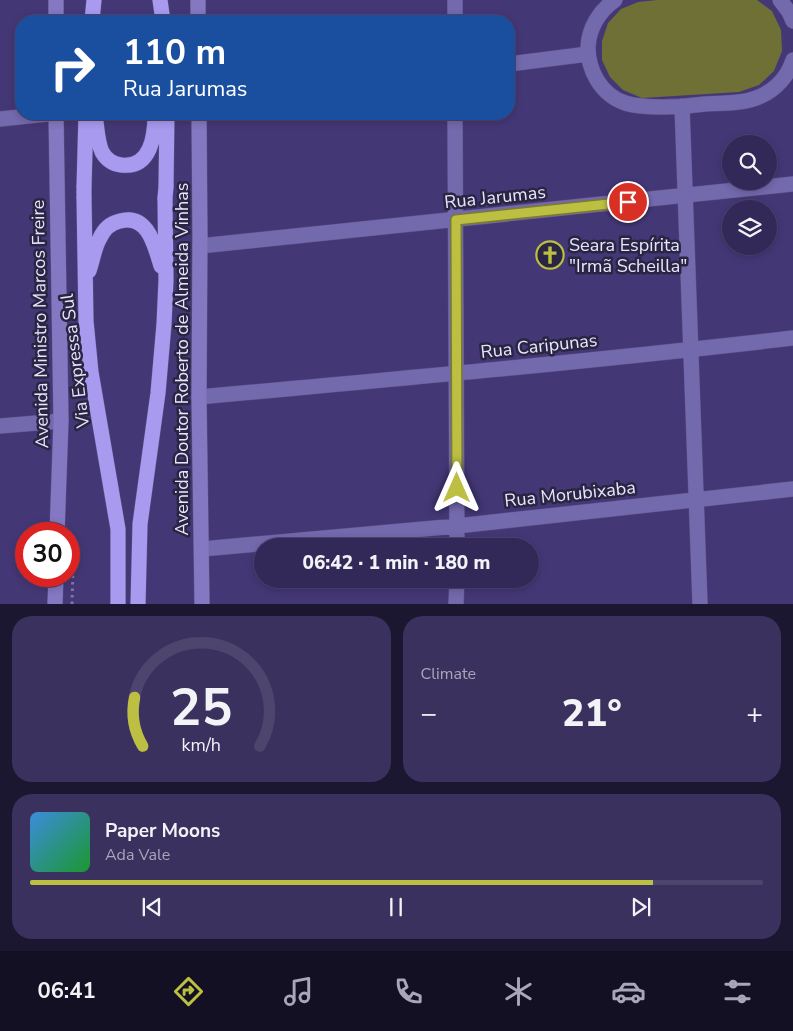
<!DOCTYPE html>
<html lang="en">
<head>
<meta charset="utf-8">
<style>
	:root { --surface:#332958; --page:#3b315e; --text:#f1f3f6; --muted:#a9a6ba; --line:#4e456e; --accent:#bdbf43 }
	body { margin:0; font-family:"Nunito Sans",sans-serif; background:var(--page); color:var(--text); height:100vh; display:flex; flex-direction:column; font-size:19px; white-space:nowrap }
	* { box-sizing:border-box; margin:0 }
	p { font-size:16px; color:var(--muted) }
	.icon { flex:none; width:28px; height:28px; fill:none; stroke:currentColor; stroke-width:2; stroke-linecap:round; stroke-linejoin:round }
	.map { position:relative; height:604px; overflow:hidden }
	.side { display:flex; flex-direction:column; gap:12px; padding:12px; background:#1c1730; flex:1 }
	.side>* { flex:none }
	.guide { position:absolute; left:15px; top:15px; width:500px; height:105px; border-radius:20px; box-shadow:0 2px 8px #0003,0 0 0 1px var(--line); background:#1a4fa0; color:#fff; overflow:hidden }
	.controls { position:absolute; left:722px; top:135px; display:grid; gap:10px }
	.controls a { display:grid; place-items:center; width:55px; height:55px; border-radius:50%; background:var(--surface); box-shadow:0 2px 8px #0003,0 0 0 1px var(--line); font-size:25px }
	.speed { position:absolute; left:15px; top:522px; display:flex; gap:10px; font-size:25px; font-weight:700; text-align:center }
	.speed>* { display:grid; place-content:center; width:65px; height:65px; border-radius:50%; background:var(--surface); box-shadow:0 2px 8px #0003,0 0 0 1px var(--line); line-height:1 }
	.speed .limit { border:8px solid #d22; background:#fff; color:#111 }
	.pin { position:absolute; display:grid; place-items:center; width:42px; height:42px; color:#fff; margin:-21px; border:2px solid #fff; border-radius:50%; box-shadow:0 1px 5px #0007 }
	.me { position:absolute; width:55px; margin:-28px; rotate:0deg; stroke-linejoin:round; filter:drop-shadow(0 0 4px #0008) }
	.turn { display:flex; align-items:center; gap:18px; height:105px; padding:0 25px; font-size:22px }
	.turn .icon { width:65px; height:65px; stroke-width:2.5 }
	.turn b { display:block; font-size:35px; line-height:42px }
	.big { font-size:38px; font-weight:800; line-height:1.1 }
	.side .card { flex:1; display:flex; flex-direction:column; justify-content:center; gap:8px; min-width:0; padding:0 18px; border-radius:20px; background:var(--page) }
	.side .dial { align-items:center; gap:0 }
	.dial svg { height:130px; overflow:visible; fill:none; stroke:var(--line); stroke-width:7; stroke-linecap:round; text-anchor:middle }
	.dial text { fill:var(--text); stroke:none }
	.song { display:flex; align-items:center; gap:15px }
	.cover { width:60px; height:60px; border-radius:8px; background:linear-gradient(135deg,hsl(210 70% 55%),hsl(130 70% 35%)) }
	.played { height:5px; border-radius:2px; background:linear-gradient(90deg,var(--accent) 85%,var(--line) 85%) }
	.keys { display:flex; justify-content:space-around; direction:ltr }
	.heat { display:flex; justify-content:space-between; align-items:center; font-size:28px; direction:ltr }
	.side .tiles { flex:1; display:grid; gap:12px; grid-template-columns:1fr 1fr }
	.card:last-child { grid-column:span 2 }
	.trip { position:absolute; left:254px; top:538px; width:285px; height:50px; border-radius:25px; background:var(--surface); box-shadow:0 2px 8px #0003,0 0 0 1px var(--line); font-weight:800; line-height:50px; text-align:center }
	.menu { display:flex; height:80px; justify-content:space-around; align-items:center; background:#141023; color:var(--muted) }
	.menu .icon { width:35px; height:35px }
	.menu .active { color:var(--accent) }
	.menu b { font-size:22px; color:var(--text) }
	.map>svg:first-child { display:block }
</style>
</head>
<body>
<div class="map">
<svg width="793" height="604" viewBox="0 0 793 604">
	<rect width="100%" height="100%" fill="#443776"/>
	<path fill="#6f7036" d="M657,0h100l15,11 9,19 1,21 -8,20 -15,14 -20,7 -97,6 -19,-8 -13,-13 -8,-17v-19l6,-18 13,-14 17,-7z"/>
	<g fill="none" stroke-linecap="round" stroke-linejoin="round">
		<g stroke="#5c5083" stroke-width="16">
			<path id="street" d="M615,0c-16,11 -26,28 -27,47 0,12 3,23 9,33 16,26 39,27 66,27 14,0 28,-1 42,-3 18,-1 39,0 56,-8 15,-7 27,-20 32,-36
				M780,0l9,12 4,9
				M455,21v-21
				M509,64l79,-10
				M682,106l18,498
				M455,114l2,432
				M0,119l48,-5
				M200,246l593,-62
				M199,397c198,-18 396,-36 594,-59
				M0,426l61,-5
				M202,549l255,-23 336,-37
				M456,604l1,-25"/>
		</g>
		<g stroke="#5c5083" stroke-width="16">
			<path id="secondary" d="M56,0v21
				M198,0v21
				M56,114l5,307 -4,113
				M199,114l1,123 -1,160 3,207
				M55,604l1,-28"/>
		</g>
		<g stroke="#5c5083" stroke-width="16">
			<path id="highway" d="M160,0l3,21
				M92,21l2,-21
				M95,114c2,12 2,27 7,38 4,7 11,12 19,13 30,4 34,-30 34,-51
				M84,187l2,-73
				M166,187l1,-73
				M84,197l2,124 5,51 27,157v75
				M89,271c4,-11 5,-23 11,-33 4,-9 11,-15 20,-17 28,-8 35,26 41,45
				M138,604l2,-80 18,-131 6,-69 2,-44 -1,-82"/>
		</g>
		<path stroke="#8077a7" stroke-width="3" stroke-dasharray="2.5 4" stroke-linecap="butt" d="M72,604l2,-70"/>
		<use href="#street" stroke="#7369ad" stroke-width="15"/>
		<use href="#secondary" stroke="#8378c1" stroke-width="15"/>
		<use href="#highway" stroke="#a79aef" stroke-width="15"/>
		<g stroke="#5c5083" stroke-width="16" stroke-linecap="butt">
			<path id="highway-bridge" d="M84,187v10
				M165,198l1,-11"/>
		</g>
		<use href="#highway-bridge" stroke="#a79aef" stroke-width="15"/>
	</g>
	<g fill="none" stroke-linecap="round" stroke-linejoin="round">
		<g stroke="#7b7c2c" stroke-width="12">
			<path id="route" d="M457,488l-1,-268 172,-18"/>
		</g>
		<use href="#route" stroke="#bdbf43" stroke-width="9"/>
	</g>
	<defs>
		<g id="church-ring" transform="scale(1.4375)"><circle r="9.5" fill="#2a2542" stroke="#bdbf43" stroke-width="1.5"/><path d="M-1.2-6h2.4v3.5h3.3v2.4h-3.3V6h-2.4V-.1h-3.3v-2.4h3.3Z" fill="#bdbf43"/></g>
	</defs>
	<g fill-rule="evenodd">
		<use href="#church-ring" x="550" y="255"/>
	</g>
	<g text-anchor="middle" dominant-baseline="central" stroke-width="5" stroke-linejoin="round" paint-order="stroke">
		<g font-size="18" fill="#e7e5fc" stroke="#2a2542">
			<text transform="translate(495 197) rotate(-6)">Rua Jarumas</text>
			<text transform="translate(40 324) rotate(-91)">Avenida Ministro Marcos Freire</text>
			<text transform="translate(539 346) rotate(-6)">Rua Caripunas</text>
			<text transform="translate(182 359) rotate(-90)">Avenida Doutor Roberto de Almeida Vinhas</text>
			<text transform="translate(75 361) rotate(-97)">Via Expressa Sul</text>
			<text transform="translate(570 494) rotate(-6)">Rua Morubixaba</text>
		</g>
		<g font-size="18" fill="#e7e5fc" stroke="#2a2542" text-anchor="start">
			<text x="569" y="245">Seara Espírita<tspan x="569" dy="21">"Irmã Scheilla"</tspan></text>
		</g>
	</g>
</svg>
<div class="controls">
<a><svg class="icon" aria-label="search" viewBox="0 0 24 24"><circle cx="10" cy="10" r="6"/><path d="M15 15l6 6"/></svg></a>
<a><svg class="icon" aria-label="layers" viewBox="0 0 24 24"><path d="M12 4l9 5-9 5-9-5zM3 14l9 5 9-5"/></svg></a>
</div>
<div class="speed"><div class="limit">30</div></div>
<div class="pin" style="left:628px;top:202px;background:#d93025"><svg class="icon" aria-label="arrive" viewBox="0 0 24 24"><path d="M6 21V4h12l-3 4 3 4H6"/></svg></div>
<svg class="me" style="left:457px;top:488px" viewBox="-20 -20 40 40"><path d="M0-17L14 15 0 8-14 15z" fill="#bdbf43" stroke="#fff" stroke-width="4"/></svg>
<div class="trip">06:42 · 1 min · 180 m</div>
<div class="guide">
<div class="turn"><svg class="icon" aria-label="right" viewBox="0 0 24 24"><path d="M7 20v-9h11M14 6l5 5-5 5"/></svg><div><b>110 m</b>Rua Jarumas</div></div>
</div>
</div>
<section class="side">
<div class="tiles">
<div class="card dial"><svg viewBox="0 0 100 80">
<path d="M14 69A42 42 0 1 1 86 69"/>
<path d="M14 69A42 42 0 0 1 9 39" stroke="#bdbf43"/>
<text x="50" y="56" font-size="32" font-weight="700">25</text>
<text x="50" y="72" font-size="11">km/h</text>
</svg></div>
<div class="card"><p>Climate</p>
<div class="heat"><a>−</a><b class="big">21°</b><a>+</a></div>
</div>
<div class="card">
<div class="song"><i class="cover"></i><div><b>Paper Moons</b><p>Ada Vale</p></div></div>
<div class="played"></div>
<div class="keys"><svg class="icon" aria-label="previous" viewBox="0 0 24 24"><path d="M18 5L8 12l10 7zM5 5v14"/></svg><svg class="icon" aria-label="pause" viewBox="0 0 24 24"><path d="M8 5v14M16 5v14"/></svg><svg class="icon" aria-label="next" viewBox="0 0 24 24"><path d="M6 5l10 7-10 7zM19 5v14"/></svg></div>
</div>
</div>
</section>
<nav class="menu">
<b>06:41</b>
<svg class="icon active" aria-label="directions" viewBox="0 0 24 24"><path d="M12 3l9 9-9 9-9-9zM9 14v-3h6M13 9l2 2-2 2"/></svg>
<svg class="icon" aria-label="music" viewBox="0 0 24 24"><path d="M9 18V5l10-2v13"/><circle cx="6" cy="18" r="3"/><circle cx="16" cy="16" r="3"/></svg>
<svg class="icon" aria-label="phone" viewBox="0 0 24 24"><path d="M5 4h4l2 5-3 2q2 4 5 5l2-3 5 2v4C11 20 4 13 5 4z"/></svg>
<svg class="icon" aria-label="climate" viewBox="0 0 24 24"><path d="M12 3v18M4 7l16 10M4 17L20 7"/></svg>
<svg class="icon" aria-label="car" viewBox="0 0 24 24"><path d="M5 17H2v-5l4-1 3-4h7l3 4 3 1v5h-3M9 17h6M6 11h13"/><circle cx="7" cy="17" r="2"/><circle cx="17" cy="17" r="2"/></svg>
<svg class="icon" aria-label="filters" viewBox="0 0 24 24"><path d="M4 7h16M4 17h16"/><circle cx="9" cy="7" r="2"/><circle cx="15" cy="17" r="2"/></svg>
</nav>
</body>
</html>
